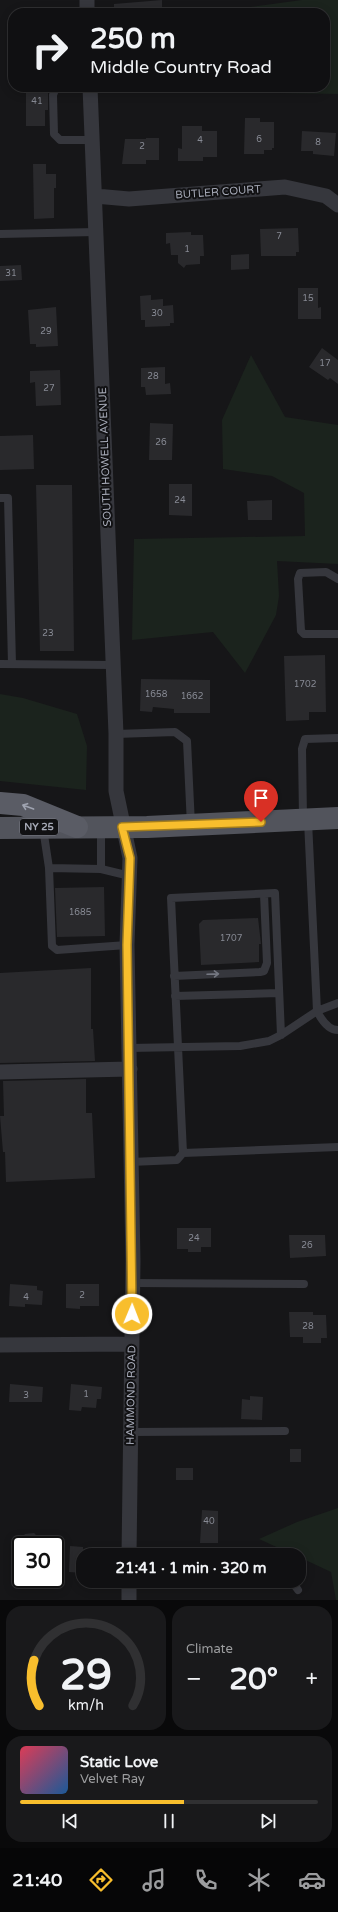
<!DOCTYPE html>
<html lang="en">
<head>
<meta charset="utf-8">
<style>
	:root { --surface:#101012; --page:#19191b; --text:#f1f3f6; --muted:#9c9d9f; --line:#303032; --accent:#f8be2d }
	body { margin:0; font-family:"Varela Round",sans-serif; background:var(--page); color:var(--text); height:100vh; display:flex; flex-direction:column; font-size:15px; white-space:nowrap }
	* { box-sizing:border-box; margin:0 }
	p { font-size:13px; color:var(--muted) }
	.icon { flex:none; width:22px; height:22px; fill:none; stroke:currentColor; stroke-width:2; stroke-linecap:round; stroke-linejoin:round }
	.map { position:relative; height:1600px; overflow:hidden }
	.details { display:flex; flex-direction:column; gap:6px; padding:6px; background:#09090a; flex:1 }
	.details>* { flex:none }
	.hud { position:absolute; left:8px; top:8px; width:322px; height:84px; border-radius:16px; box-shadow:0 2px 10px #0003,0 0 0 1px var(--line); background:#101012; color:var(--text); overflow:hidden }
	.speed { position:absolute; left:12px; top:1536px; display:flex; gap:8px; font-size:20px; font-weight:700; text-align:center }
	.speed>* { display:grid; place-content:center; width:52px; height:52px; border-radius:50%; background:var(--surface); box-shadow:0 2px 10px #0003,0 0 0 1px var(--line); line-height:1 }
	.speed .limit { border:2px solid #111; border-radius:6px; background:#fff; color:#111 }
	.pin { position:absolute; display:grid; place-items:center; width:34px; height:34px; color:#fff; margin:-41px -17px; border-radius:50% 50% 50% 0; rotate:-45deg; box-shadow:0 0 4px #0007 }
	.pin .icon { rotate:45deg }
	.me { position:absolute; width:44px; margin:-22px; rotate:1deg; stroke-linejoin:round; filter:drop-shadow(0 0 3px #0008) }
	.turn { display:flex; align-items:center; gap:14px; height:84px; padding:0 16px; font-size:18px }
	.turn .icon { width:52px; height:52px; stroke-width:2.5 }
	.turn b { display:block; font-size:28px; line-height:34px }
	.big { font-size:30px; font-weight:700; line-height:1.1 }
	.details .card { flex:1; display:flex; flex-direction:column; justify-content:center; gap:6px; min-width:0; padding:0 14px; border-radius:16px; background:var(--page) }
	.details .dial { align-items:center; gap:0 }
	.dial svg { height:104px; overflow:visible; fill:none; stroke:var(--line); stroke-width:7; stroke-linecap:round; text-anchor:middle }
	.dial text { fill:var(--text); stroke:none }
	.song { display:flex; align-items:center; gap:12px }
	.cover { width:48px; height:48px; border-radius:6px; background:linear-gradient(135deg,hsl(350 70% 55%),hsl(210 70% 35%)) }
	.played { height:4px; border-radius:2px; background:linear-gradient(90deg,var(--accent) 55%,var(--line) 55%) }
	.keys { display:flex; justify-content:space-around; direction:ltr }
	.heat { display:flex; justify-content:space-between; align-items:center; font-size:22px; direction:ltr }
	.details .tiles { flex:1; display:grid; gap:6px; grid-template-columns:1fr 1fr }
	.card:last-child { grid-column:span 2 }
	.trip { position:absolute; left:76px; top:1548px; width:230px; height:40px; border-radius:16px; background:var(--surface); box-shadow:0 2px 10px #0003,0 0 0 1px var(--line); font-weight:700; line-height:40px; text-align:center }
	.tab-bar { display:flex; height:64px; justify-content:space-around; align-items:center; background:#060607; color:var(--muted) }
	.tab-bar .icon { width:28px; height:28px }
	.tab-bar .current { color:var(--accent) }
	.tab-bar b { font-size:18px; color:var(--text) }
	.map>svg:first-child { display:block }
</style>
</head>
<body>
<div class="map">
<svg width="338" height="1600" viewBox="0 0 338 1600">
	<rect width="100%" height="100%" fill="#161618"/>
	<path fill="#1b231d" d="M302,0h36v94l-59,-1 -11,-6h57v-74h-85l10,-6z
		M251,355l34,62 53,8v139l-61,-3 2,35 -3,19 -31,58 -32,-41 -81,8 2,-101 171,-3 -1,-43 -32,-17 -49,-7 -1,-49z
		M0,694l23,4 54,16 10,32 -1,44 -86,-9z
		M338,1508v92h-2l-5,-28 -32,-15v-2h-5l-35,-16 38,-17z"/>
	<path fill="#29292c" d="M162,0v13h-48v-9z
		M26,87h11v5h11v18h-3v16h-19z
		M245,118h15v4h14v26h-2v2h-8v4h-20z
		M182,126h20v5h15v26h-14v4h-25v-13l4,1z
		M302,131l34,2 -2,23 -21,-2v-3h-12z
		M146,138h13v22h-13v4h-24l3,-25h21z
		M33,164h13v10h10v14h-2v30l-20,1z
		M298,228l1,24h-3v4h-35l-1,-27z
		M191,232v3h12l1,21h-4v8l-14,1 -2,3 -6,-5v-8h-7l-1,-12 -4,1v-11z
		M249,254v15l-18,1v-15z
		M21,265l1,15 -22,1v-15z
		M298,288h20v20l3,-1v12h-23z
		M151,295v5l12,-1v7l10,-1 1,18h-4v3l-25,1v-7h-4l-1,-24z
		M56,307l2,39 -22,1v-3h-6l-2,-34z
		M322,348l16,12v24l-8,-6 -2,2 -19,-13z
		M165,367v17l5,-1 1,11 -25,1 -1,-8h-4v-19z
		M60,370l1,35 -25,1 -1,-24 -5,1v-12z
		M150,423l23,1 -1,36h-23z
		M33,435l1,34 -34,1v-34z
		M169,484h23v32l-23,-1z
		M36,485h36l2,166h-34z
		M272,500v20h-24l-1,-19z
		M325,655l1,57h-17v8l-23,1 -2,-65z
		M141,679l69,1v33h-36v-4l-21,-2 -1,5 -12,-1z
		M104,887l1,49 -48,1 -2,-49z
		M258,918l3,26h-2v18l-58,3 -2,-41 4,-4z
		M91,968v61h2l2,32 -95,2v-90z
		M86,1079v34h6l3,65 -89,4 -1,-30h-2l-3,-36h4l-1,-35z
		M177,1228h34v19h-10v5h-13v-3h-11z
		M289,1235h36l1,21 -36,2z
		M10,1284l27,2v4l6,1 -1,14 -17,-1v3l-16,-1z
		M66,1284h33v22h-19v3l-14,-1z
		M289,1312h24v3h13l1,23h-6v5h-18v-6h-13z
		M10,1384l33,3 -1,15h-33z
		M71,1384l31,3 -1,12h-4l-1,9 -14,-1 -1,4 -12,-1z
		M250,1396l13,1 -1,23 -21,-1 1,-20 8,1z
		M290,1449h11v13h-11z
		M176,1468h17v12h-17z
		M202,1510l16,1v32h-18z
		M34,1533l12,12h-31l10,-11z
		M70,1546l13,1v26l-14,-1z"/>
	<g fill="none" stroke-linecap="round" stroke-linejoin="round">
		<path stroke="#36373d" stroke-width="8" d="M56,87l-3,8 1,39 6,6h32
			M0,234l96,-2
			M0,498h8l4,166
			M338,579l-12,-7 -26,1 -2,6 3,52 3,3h34
			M0,664l113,1
			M116,734l59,-2 12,9 4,84
			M303,818l-1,-69 3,-10 33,-1
			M308,821l9,190c4,8 11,19 21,19
			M43,828l6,40 3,78 5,4 70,-5
			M101,828v41
			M49,868l52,1 29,7
			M174,976l86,-4 4,-1 3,-8 -3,-69
			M175,996l104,-3
			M281,1035l-6,-142 -104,5 12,255 155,-6
			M129,1048l111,-2 29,-5 12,-6 36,-24 21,-8
			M131,1162l46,-2 6,-7
			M133,1283l171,1
			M131,1432l154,-1
			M284,1581l9,2 5,7"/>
		<path stroke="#36373d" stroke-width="15" d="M87,0v13
			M90,87l26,647v57l14,67 -3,87 6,316 -4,294
			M95,196l34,3 156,-12 41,9 12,9
			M0,1072l130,-3
			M0,1345l132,-1
			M129,1600v-19"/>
		<path stroke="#52545c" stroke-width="22" d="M0,828l147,-1 191,-9"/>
		<path stroke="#5a5c65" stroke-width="22" d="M0,803l23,2 54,22"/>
	</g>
	<defs><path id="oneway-shaft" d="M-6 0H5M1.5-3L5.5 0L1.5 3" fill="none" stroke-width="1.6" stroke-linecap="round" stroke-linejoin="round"/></defs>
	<use stroke="#9fa3b0" href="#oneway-shaft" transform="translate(28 807) rotate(-160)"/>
	<use stroke="#747781" href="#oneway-shaft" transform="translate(213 974) rotate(-2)"/>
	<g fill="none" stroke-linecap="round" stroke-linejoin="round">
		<g stroke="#a17c1d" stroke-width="10">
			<path id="route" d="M132,1314l-5,-369 3,-87 -8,-31 139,-5"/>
		</g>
		<use href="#route" stroke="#f8be2d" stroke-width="7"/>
	</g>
	<g text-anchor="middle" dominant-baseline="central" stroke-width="4" stroke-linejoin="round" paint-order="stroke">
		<g font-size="9" fill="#878a94">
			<text x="37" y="101">41</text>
			<text x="259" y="139">6</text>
			<text x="200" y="140">4</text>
			<text x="318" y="142">8</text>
			<text x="142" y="146">2</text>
			<text x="279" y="236">7</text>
			<text x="187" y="249">1</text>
			<text x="11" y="273">31</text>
			<text x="308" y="298">15</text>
			<text x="157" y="313">30</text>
			<text x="46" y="331">29</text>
			<text x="325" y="363">17</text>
			<text x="153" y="376">28</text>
			<text x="49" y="388">27</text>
			<text x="161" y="442">26</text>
			<text x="180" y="500">24</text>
			<text x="48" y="633">23</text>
			<text x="305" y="684">1702</text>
			<text x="156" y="694">1658</text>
			<text x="192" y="696">1662</text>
			<text x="80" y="912">1685</text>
			<text x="231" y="938">1707</text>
			<text x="194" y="1238">24</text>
			<text x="307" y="1245">26</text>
			<text x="82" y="1295">2</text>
			<text x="26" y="1297">4</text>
			<text x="308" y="1326">28</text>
			<text x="86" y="1394">1</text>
			<text x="26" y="1395">3</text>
			<text x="209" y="1521">40</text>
		</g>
		<rect fill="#111113" stroke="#7a7d86" stroke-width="1" x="20" y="819" width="38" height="16" rx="3"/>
		<g font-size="10" font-weight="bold" fill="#a7abb8">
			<text x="39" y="827">NY 25</text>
		</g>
		<g font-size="11" fill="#a7abb8" stroke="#111113">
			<text transform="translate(218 192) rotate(-4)">BUTLER COURT</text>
			<text transform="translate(105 457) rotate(-92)">SOUTH HOWELL AVENUE</text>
			<text transform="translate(131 1395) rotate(-89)">HAMMOND ROAD</text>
		</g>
	</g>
</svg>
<div class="speed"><div class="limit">30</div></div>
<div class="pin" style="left:261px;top:822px;background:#d93025"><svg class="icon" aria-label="arrive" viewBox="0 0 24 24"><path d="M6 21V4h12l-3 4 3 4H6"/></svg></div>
<svg class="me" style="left:132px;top:1314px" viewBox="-20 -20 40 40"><circle r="17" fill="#f8be2d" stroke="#fff" stroke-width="3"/><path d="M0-11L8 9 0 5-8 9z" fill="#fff"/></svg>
<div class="trip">21:41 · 1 min · 320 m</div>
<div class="hud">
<div class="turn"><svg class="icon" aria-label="right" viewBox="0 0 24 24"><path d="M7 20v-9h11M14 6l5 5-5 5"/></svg><div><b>250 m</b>Middle Country Road</div></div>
</div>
</div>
<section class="details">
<div class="tiles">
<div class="card dial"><svg viewBox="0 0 100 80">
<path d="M14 69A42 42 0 1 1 86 69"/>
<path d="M14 69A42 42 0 0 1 10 34" stroke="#f8be2d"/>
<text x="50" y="56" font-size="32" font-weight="700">29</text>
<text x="50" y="72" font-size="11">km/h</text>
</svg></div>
<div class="card"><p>Climate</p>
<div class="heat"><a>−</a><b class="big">20°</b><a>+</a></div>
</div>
<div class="card">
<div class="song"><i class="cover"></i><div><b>Static Love</b><p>Velvet Ray</p></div></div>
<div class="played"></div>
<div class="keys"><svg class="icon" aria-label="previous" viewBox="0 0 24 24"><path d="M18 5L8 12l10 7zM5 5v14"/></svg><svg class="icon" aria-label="pause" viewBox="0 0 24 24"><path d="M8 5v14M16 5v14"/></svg><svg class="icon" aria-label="next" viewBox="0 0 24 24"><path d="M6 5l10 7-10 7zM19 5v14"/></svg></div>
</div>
</div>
</section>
<nav class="tab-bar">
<b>21:40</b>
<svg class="icon current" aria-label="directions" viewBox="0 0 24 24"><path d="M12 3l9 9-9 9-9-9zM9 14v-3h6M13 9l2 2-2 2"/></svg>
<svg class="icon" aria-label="music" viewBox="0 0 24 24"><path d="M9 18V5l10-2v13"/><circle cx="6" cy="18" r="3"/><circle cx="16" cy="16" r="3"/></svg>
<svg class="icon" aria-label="phone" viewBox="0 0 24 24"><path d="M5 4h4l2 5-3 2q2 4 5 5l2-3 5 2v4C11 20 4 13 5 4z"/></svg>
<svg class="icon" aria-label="climate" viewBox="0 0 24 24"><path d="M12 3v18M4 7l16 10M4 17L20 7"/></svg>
<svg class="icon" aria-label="car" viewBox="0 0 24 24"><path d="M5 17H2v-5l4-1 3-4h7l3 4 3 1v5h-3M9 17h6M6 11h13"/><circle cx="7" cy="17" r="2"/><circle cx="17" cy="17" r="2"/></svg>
</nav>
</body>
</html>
